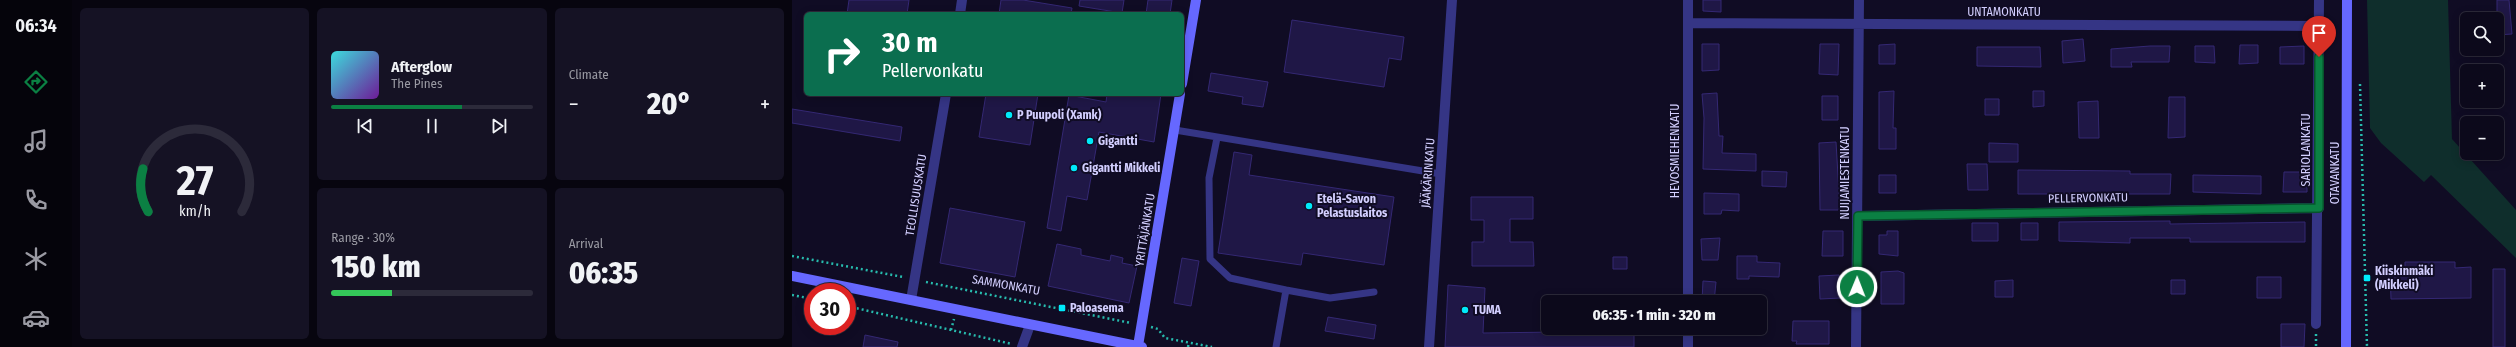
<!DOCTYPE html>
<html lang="en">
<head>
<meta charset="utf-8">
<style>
	:root { --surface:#0c091b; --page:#151224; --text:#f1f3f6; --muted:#9a9aa3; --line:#2c2a3a; --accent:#0b8043 }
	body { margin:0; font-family:"Fira Sans Condensed",sans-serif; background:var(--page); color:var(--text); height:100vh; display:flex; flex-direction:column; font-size:15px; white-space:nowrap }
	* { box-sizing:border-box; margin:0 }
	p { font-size:13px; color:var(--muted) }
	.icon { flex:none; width:22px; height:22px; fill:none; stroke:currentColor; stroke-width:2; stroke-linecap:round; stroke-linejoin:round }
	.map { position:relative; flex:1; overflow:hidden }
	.sheet { display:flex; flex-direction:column; gap:8px; padding:8px; background:#07050f; width:720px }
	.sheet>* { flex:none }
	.top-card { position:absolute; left:12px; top:12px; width:380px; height:84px; border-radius:6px; box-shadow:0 2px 10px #0003,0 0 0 1px var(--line); background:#0b6e4f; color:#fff; overflow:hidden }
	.controls { position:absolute; left:1668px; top:12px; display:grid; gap:8px }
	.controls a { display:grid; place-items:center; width:44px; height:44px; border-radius:6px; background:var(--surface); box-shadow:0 2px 10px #0003,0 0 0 1px var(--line); font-size:20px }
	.speed { position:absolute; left:12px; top:283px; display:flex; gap:8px; font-size:20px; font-weight:700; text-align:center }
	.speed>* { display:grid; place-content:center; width:52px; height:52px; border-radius:50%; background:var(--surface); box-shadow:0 2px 10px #0003,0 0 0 1px var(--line); line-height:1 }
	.speed .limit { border:6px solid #d22; background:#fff; color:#111 }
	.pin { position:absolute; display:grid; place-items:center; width:34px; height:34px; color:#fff; margin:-41px -17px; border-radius:50% 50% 50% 0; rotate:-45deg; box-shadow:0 0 4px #0007 }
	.pin .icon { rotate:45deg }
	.me { position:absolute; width:44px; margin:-22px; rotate:1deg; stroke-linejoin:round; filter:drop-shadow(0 0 3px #0008) }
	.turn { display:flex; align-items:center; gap:14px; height:84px; padding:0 12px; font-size:18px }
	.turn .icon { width:52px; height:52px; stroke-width:2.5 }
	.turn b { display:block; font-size:28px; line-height:34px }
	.big { font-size:30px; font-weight:800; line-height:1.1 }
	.sheet .tile { flex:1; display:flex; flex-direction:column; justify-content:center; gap:6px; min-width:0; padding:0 14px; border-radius:6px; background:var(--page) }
	.sheet .dial { align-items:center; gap:0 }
	.dial svg { height:104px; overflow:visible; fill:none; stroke:var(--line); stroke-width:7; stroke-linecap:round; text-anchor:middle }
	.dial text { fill:var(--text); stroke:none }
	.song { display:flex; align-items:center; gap:12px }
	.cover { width:48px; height:48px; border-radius:6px; background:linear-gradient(135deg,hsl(180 70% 55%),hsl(280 70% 35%)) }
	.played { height:4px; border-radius:2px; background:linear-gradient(90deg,var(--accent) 65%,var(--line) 65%) }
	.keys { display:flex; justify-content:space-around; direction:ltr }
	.heat { display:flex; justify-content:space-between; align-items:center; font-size:22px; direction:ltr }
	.charge { height:6px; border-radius:3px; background:linear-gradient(90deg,#34c759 30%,var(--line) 0) }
	.sheet .tiles { flex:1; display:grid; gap:8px; grid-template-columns:repeat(3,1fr) }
	.tile:first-child { grid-row:span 2 }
	.trip { position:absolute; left:749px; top:295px; width:226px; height:40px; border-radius:6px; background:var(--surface); box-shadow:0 2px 10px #0003,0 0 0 1px var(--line); font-weight:800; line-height:40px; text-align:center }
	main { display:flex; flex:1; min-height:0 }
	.dock { display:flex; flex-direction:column; width:72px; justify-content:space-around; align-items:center; background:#05040b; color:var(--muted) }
	.dock .icon { width:28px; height:28px }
	.dock .current { color:var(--accent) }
	.dock b { font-size:18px; color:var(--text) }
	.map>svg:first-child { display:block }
</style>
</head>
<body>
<main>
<nav class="dock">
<b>06:34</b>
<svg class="icon current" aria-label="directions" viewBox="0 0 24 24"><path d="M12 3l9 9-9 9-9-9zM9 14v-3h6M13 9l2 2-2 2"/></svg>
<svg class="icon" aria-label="music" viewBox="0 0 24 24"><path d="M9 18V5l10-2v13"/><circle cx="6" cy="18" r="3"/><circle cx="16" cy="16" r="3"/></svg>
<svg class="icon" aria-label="phone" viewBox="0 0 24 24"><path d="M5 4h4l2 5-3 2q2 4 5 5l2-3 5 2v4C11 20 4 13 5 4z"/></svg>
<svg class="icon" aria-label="climate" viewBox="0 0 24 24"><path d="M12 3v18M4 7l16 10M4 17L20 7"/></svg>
<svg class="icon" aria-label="car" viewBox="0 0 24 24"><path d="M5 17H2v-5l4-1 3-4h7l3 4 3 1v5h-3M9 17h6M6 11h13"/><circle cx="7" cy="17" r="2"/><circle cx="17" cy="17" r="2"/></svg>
</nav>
<section class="sheet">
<div class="tiles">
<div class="tile dial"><svg viewBox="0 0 100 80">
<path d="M14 69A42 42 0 1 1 86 69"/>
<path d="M14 69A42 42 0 0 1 10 36" stroke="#0b8043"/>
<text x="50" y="56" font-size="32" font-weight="700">27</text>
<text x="50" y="72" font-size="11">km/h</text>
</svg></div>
<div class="tile">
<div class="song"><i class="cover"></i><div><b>Afterglow</b><p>The Pines</p></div></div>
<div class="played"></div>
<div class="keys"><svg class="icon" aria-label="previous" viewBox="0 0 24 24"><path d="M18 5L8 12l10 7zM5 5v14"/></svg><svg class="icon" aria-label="pause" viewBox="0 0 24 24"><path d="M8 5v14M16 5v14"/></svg><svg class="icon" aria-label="next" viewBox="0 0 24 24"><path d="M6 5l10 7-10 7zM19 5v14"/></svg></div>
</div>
<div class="tile"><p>Climate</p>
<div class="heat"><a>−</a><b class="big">20°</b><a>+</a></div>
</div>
<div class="tile"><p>Range · 30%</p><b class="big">150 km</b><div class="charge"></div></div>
<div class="tile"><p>Arrival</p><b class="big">06:35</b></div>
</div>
</section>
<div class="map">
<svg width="1724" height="347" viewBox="0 0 1724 347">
	<rect width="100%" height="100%" fill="#100c24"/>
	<path fill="#0f2e2c" d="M1575,0h81l4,139 64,71v48l-85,-83 -7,7 -43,-39 -11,-15z"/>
	<path fill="#1f1746" stroke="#342873" d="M57,0h60l-2,14h-60z
		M209,0h22l49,8 -1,6h-72z
		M288,0h44l-2,13 -43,-7z
		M356,0h24l-2,14h-24z
		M911,0h18v12l-18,-1z
		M1705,0h12l3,34 -15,1z
		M500,20l112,17 -3,23 -12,-2 -5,29 -100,-15z
		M1291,39l2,22 -22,2 -1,-22z
		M910,44h17v26l-17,1z
		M1028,44h19l-1,31 -19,-1z
		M1103,44v20h-16v-19z
		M1448,45h18v18l-19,1z
		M1358,46h20l-1,16h-38l1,5h-21v-18z
		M1403,46h19l1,17 -20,-1z
		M1512,46v18h-24v-17z
		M1185,47h63l1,20 -64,-1z
		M419,73l57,9 -5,25 -21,-3 1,-7 -35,-6z
		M1102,91l-1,37h3v21h-17v-57z
		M1241,91h11v15l-11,1z
		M925,93l2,43h4l-1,17 34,1v17l-53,-2 1,-51 -2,-24z
		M194,94h52l-8,51 -51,-8z
		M315,94h54l-7,48 -55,-10 -12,68 -20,-4 -6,35 -14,-3 22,-133 37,7z
		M1030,96h16v24h-16z
		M1377,97h16v40l-17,1z
		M1193,99h14v16h-14z
		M1306,101l1,37h-20l-1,-36z
		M0,109l110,18 -2,14 -108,-18z
		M1044,142l4,68h-20l-1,-67z
		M1197,143l29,1v18h-29z
		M442,152l18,3 -3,20 145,22 -10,68 -81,-12 -2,12 -83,-12z
		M1175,164h20l1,26h-20z
		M1226,170l112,1v3h41l-1,20h-152z
		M970,171l25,1 -1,15 -24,-1z
		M1492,172h23v20h-24z
		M1087,175h17v18h-17z
		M1401,175l68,1v18l-68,-2z
		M912,193l35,1v17l-17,-1 -1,4h-17z
		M679,197h62v22h-23v23h23l1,24h-62v-24h12v-22h-13z
		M158,208l75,14 -10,55 -75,-14z
		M1378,221v3l135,-2v20h-115v-4h-60v5l-71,-2v-19z
		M1180,223h26v18h-26z
		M1229,223h17v17h-17z
		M1031,231h20v25h-21z
		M1095,231h11v25l-19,-2v-19h8z
		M928,238l-2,22h-16l-1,-21z
		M265,244l24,5v6l29,6 1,-6 12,3 -1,5 15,3 -8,37 -81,-17z
		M945,256h20v6l23,1 -1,14 -30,-1v3h-12z
		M821,257h14v12h-14z
		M390,258l17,3 -8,45 -17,-3z
		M1613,262h50v6l16,-1v31l-80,1 -1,-30h15z
		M1701,269h12v78h-12z
		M1106,271l6,2v31h-23v-32z
		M1047,275l2,23 -21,1 -1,-23z
		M1465,277h24v21h-24z
		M1221,280v17h-18v-16z
		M1379,280h14v14h-14z
		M911,281l13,1 -2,20 -12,-1z
		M656,285l37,3 -2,45 151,-2v16h-189z
		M536,317l48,8 -2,14 -49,-8z
		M1001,321h36v23h-33l1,-3h-5z
		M1489,324h24l-1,23h-23z
		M73,335l33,7 -1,5h-34z"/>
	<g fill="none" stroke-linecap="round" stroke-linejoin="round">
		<path stroke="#27bbad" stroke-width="2.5" stroke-dasharray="2 3" stroke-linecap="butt" d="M1568,84l7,263
			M0,256l111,21
			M134,282l205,41
			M0,295l21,4
			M55,306l165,38
			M359,327l7,2 7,9 47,9
			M159,330l3,-11
			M1524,334v13
			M396,347l1,-5"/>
		<path stroke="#353585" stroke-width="7" d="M383,130l266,44
			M425,138l-8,40 1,81 20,19 56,12 44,8 44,-6
			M484,347l10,-57"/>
		<path stroke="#353585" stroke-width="10" d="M168,14l2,-14
			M896,23l631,3
			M1066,216l461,-8
			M119,300l35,-206
			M896,302v-302
			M1524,324l3,-324
			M230,347l8,-22
			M637,347l23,-347
			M896,347v-19
			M1064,347l3,-347"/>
		<path stroke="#6668ff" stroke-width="10" d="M390,84l14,-84
			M0,276l350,71
			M346,346l42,-252
			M1554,347l1,-347"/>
	</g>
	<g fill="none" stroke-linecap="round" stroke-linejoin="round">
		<g stroke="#07532c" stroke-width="10">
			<path id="route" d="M1065,287l1,-71 461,-8v-151"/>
		</g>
		<use href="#route" stroke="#0b8043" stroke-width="7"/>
	</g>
	<g fill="#00eafa" stroke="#100c24" stroke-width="1.5">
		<circle cx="217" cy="115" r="4"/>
		<circle cx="298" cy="141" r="4"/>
		<circle cx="282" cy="168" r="4"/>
		<circle cx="517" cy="206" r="4"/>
		<rect x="1571" y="274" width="8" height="8" rx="2"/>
		<rect x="266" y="304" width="8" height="8" rx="2"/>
		<circle cx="673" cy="310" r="4"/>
	</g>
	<g text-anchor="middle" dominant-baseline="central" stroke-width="4" stroke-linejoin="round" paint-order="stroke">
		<g font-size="12" fill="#d3cfff" stroke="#100c24">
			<text x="1212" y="12">UNTAMONKATU</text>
			<text transform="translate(1514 150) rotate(-90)">SARIOLANKATU</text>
			<text transform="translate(883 151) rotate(-90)">HEVOSMIEHENKATU</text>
			<text transform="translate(636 173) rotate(-86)">JÄÄKÄRINKATU</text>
			<text transform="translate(1053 173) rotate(-90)">NUIJAMIESTENKATU</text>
			<text transform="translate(1543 173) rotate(-90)">OTAVANKATU</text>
			<text transform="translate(124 195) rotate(-81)">TEOLLISUUSKATU</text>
			<text transform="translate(1296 198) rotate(-1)">PELLERVONKATU</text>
			<text transform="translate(353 230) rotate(-81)">YRITTÄJÄNKATU</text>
			<text transform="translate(214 285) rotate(10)">SAMMONKATU</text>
		</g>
		<g font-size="12" font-weight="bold" fill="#d3cfff" stroke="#100c24" text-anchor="start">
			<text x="225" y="115">P Puupoli (Xamk)</text>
			<text x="306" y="141">Gigantti</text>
			<text x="290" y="168">Gigantti Mikkeli</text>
			<text x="525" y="199">Etelä-Savon<tspan x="525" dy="14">Pelastuslaitos</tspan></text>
			<text x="1583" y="271">Kiiskinmäki<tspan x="1583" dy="14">(Mikkeli)</tspan></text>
			<text x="278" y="308">Paloasema</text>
			<text x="681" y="310">TUMA</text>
		</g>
	</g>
</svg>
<div class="controls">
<a><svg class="icon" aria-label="search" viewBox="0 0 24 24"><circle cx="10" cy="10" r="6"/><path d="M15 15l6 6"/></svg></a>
<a>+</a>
<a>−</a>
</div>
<div class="speed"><div class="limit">30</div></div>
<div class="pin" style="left:1527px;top:57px;background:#d93025"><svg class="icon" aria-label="arrive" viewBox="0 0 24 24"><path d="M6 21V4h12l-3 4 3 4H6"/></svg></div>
<svg class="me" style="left:1065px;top:287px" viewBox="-20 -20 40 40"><circle r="17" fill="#0b8043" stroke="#fff" stroke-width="3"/><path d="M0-11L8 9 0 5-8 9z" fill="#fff"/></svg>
<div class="trip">06:35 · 1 min · 320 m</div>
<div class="top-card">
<div class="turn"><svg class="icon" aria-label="right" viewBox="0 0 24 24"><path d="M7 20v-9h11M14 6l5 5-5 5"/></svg><div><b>30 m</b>Pellervonkatu</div></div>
</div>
</div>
</main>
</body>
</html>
